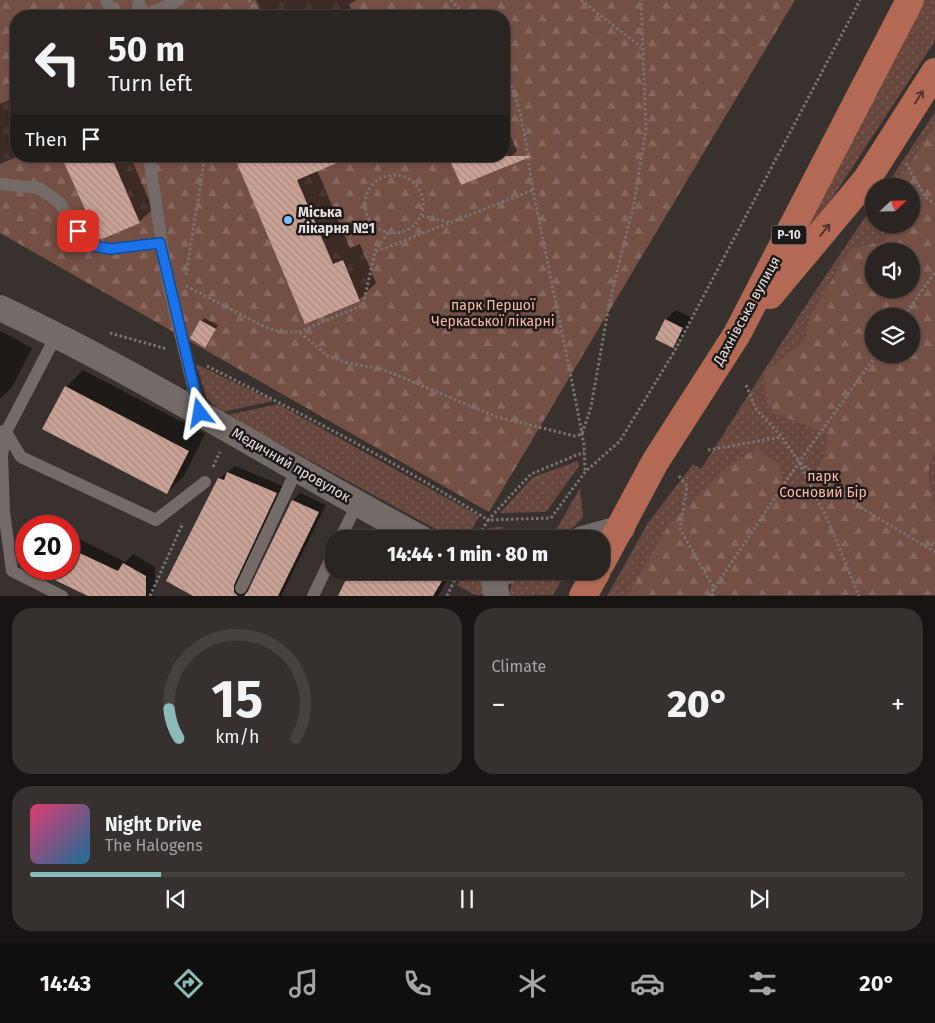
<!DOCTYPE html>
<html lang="en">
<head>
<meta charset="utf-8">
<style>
	:root { --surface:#2a2522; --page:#36312f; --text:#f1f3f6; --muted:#a5a5a5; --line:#464240; --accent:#8bbbb9 }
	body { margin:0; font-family:"Fira Sans",sans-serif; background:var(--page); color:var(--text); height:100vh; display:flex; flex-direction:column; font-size:19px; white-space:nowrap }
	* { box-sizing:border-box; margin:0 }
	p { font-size:16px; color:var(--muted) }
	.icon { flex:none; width:28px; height:28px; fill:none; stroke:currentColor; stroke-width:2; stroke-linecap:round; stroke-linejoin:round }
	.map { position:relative; height:596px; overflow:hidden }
	.side { display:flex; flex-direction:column; gap:12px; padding:12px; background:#171413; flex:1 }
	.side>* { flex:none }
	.top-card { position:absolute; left:10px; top:10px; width:500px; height:152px; border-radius:20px; box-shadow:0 1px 4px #0004,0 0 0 1px var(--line); background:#2a2522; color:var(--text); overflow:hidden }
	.needle { width:32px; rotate:68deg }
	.tools { position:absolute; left:865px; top:178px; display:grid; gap:10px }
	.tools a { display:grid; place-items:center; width:55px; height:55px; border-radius:50%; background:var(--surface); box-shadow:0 1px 4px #0004,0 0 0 1px var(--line); font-size:25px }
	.speed { position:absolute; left:15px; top:515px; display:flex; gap:10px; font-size:25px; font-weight:700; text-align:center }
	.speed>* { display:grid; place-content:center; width:65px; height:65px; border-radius:50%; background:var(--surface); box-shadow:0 1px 4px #0004,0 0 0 1px var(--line); line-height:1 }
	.speed .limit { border:8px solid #d22; background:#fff; color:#111 }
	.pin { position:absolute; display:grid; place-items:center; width:42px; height:42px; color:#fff; margin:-21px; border-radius:10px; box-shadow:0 2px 8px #0006 }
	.me { position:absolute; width:55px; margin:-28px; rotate:346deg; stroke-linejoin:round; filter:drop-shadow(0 0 4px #0008) }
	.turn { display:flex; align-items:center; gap:18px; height:105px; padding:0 15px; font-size:22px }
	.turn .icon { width:65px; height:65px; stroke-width:2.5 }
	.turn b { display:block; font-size:35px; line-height:42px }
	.then { display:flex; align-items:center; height:48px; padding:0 15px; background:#0003; gap:10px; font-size:19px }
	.big { font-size:38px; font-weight:800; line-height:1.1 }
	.side .card { flex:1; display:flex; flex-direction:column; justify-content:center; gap:8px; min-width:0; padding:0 18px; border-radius:20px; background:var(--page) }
	.side .dial { align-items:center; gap:0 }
	.dial svg { height:130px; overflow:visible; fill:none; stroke:var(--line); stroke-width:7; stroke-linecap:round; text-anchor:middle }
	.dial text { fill:var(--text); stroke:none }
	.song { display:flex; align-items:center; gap:15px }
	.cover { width:60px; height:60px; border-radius:8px; background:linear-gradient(135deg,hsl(340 70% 55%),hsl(200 70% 35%)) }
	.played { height:5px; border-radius:2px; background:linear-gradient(90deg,var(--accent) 15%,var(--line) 15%) }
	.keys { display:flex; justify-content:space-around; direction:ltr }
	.heat { display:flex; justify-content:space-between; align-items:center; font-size:28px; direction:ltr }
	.side .tiles { flex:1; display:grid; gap:12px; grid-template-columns:1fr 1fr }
	.card:last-child { grid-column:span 2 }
	.trip { position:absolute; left:325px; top:530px; width:285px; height:50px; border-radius:20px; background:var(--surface); box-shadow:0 1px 4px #0004,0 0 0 1px var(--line); font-weight:800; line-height:50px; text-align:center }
	.menu { display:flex; height:80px; justify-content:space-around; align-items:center; background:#110f0e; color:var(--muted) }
	.menu .icon { width:35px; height:35px }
	.menu .active { color:var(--accent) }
	.menu b { font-size:22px; color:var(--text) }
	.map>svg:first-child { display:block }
</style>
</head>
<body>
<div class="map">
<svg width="935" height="596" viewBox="0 0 935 596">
	<defs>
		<pattern id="grass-dots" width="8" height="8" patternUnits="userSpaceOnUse" patternTransform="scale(1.25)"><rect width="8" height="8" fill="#67473e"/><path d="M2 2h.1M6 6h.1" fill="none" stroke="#7d6159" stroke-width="1.8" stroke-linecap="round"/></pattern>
		<pattern id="forest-firs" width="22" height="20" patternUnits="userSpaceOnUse" patternTransform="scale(1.25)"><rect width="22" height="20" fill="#734f44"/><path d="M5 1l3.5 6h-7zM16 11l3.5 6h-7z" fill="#87685f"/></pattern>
		<pattern id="building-back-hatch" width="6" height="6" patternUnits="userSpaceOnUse" patternTransform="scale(1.25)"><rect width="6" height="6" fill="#caa195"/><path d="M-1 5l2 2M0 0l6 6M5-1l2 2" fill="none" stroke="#a98a80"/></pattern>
	</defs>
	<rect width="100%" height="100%" fill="#38312e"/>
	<path fill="url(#grass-dots)" fill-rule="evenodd" d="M923,0h12v41l-154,235z
		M935,112v483l-328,1 41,-73 45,-59 8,5 101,-158 72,-107v20h37v-38h-25zM874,251h37v38h-37zM874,316h37v38h-37z
		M196,364l77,37 -51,11 -15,-13z
		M278,404l201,112 -12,23h-13l-227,-124z
		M578,461l1,5 -33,46 -46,1 33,-36z
		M580,488l3,29 -8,9 -24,13z
		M504,527l-7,12h-14l6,-11z
		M465,571l16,9 9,15h-15l-18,-10z
		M518,571h49l-14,24 -44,1 4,-19z"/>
	<path fill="url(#forest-firs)" fill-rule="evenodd" d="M0,0h795l-306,512 -489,-279zM16,16h488v140h-488z
		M935,125v327l-5,10 -2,16 7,30v87h-307l40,-69 56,-56 32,-22 24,16 6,35h13c14,-19 29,-42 29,-65l-53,-21 -9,-11 -2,-30 33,-25 9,-11 2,-14 6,-13 38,-61 27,-5 12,-7 3,-12h17v-38h-10l-1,-7zM874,251h37v38h-37zM874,316h37v38h-37z"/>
	<path fill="#0007" d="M256,0h101l-8,4 5,12h-91z
		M16,97v59h3l-19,8v-60z
		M504,120l13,31 -17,17 4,-12z
		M62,156h68l23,53 -14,13 -37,16 -5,-2z
		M236,156h126l-5,2 -7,-1 -33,13 33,78 10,-4 16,39 -17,17z
		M676,310l16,8 -10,19 -10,10 -16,-9 10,-19z
		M204,318l14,7 -13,22 -4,-26z
		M0,331l32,17 -20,39 -12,12z
		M83,370l122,64 -21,42 -17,17 -101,-106z
		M235,466l48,20 -37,103 5,-1 42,-88 7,-7 26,12 -45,91h-85l23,-117z
		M41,521l11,5h-16z
		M385,522l32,17h-49z
		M69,534l56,28 8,-8 22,13v23l-5,6h-59l-56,-27h34z
		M26,542v22l-6,-3 -1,-5z
		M351,571h104l-8,9 -9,16h-99z"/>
	<path fill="url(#building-back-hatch)" d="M61,156h50l29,67 -38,16 -4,-1z
		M234,156h119l-56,24 36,84 10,-4 17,41 -55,23z
		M448,156h82v1l-69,28z
		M665,319l18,9 -10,20 -18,-9z
		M200,320l16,9 -11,19 -15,-10z
		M65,386l124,65 -22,43 -125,-65z
		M227,472l50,21 -43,92v7l4,4h-45l-27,-15 52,-103 6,2z
		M292,500l27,12 -41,84h-34l4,-5z
		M69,548l49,23 5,-8 23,13v20h-58l-56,-27h37z
		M350,571h73l19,10 -9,15h-95z"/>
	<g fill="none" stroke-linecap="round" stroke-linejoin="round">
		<path stroke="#797371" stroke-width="3" stroke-dasharray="2.5 2.5" stroke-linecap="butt" d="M249,0l7,13
			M451,0l15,16
			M581,0l60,47
			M256,16l-1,-3 4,-2
			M504,72c22,39 22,84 31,128 16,81 34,163 49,245l1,26
			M113,160l10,-4
			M906,163l19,34 10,7
			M365 204a29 29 0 1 1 58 0a29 29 0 1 1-58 0Z
			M422,216l28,6
			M375,251l13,-18
			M186,275l19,-119
			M186,286l75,39 19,7h19l29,24 20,7 34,6 115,48 78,19 7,-2 9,-27 18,-102 25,-102 12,-74 -5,-129
			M904,316l31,-44
			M299,332l64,-27 12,-53 158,-62
			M110,333l57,16
			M207,366c95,48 191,97 281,154l43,-46 53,-22
			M746,385l10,24 26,28 17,25 31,63 29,71
			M708,450l73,-13
			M800,463l60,44 75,45
			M213,467l7,-15
			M679,476l8,10 -7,43 34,59 -2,8
			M477,539l11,-19 63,-2 34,-46 35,-31 54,-89 186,-352
			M926,544h9
			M150,596l33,-73
			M447,596l12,-25
			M709,596l90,-134 78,-108"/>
		<path stroke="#746b68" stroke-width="12" d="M106,0l8,16
			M137,16l2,-16
			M144,16l35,-16
			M149,156l18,123 32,132
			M0,184l39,4 20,14 19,29 16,15 16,3 50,-6
			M56,336l-50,96 -4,24 2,56 8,59 50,25
			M3,431l3,1 15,25 135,63 49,-38
			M340,539l17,-35
			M241,588l56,-119
			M313,596l21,-44"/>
		<path stroke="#746b68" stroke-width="26" d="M0,308c145,68 281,155 422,231
			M582,539l40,-11
			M497,596l-4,-18 14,-7"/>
		<path stroke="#b36954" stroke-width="28" d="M770,295l97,-116 68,-107
			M601,563l54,-101 82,-128 173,-334
			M583,596l14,-25"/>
	</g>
	<defs><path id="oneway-shaft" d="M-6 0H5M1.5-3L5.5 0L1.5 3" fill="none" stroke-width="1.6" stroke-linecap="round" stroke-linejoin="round" transform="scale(1.25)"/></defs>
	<g stroke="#52352d">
		<use href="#oneway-shaft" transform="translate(919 97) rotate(-58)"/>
		<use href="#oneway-shaft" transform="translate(825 230) rotate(-50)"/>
	</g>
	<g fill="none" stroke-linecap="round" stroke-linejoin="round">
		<g stroke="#114b97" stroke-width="12">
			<path id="route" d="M78,231l16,15 16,3 50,-6 40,170"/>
		</g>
		<use href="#route" stroke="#1a73e8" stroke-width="9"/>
	</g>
	<circle fill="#7cbef9" stroke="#1d1918" stroke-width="2" cx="288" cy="220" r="5"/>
	<g text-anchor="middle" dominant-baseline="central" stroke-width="5" stroke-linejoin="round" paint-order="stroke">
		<rect fill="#1d1918" stroke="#a9a4a3" stroke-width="1" x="771.5" y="225.5" width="35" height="19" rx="4"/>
		<g font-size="12" font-weight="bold" fill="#e5e0df">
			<text x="789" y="235">Р-10</text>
		</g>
		<g font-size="14" font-weight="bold" fill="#e5e0df" stroke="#1d1918" text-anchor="start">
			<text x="298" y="212">Міська<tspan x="298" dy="16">лікарня №1</tspan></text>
		</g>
		<g font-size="14" fill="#fcb9a6" stroke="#1d1918">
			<text x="493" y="305">парк Першої<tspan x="493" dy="16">Черкаської лікарні</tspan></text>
			<text x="823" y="476">парк<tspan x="823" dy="16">Сосновий Бір</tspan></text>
		</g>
		<g font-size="14" fill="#e5e0df" stroke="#1d1918">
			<text transform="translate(747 311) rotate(-61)">Дахнівська вулиця</text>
			<text transform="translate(291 465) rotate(30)">Медичний провулок</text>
		</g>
	</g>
</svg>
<div class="tools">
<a><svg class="needle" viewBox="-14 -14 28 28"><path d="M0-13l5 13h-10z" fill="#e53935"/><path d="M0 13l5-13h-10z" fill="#a5a5a5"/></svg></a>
<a><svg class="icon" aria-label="sound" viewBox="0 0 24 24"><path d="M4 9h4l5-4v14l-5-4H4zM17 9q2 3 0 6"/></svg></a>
<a><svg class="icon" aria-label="layers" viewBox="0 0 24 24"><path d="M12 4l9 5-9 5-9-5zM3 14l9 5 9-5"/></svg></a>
</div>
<div class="speed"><div class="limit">20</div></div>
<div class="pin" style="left:78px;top:231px;background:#d93025"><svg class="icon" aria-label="arrive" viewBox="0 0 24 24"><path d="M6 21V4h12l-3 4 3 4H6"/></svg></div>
<svg class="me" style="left:200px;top:413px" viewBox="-20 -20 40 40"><path d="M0-17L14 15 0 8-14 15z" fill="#1a73e8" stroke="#fff" stroke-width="4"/></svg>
<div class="trip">14:44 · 1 min · 80 m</div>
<div class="top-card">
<div class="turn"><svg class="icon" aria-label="left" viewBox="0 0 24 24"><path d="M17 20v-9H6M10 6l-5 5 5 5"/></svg><div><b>50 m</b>Turn left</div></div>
<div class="then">Then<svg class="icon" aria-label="arrive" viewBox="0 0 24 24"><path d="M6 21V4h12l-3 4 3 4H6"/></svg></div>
</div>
</div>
<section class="side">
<div class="tiles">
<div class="card dial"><svg viewBox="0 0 100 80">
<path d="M14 69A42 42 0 1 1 86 69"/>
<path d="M14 69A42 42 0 0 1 8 51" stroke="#8bbbb9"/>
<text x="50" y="56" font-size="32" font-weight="700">15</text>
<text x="50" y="72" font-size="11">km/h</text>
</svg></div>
<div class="card"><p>Climate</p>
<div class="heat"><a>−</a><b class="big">20°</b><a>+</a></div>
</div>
<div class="card">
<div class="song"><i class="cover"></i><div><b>Night Drive</b><p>The Halogens</p></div></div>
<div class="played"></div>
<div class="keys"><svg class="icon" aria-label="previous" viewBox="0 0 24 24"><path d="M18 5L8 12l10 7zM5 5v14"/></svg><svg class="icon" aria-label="pause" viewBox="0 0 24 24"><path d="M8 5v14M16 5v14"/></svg><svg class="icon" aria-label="next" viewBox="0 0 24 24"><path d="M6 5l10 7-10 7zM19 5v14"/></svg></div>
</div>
</div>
</section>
<nav class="menu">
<b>14:43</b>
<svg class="icon active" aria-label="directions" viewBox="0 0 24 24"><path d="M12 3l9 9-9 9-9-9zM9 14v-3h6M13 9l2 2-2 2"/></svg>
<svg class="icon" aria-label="music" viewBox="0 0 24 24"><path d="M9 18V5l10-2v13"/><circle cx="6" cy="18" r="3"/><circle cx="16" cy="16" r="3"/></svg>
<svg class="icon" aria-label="phone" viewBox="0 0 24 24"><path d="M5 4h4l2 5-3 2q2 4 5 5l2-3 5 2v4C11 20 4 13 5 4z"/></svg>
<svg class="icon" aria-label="climate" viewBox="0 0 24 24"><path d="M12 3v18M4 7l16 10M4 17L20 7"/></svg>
<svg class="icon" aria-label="car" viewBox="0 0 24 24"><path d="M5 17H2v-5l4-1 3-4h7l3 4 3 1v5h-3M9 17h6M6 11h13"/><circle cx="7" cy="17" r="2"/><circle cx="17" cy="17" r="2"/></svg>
<svg class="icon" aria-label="filters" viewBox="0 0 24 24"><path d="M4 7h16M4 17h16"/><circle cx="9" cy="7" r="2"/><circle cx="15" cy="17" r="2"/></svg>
<b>20°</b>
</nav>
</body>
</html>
